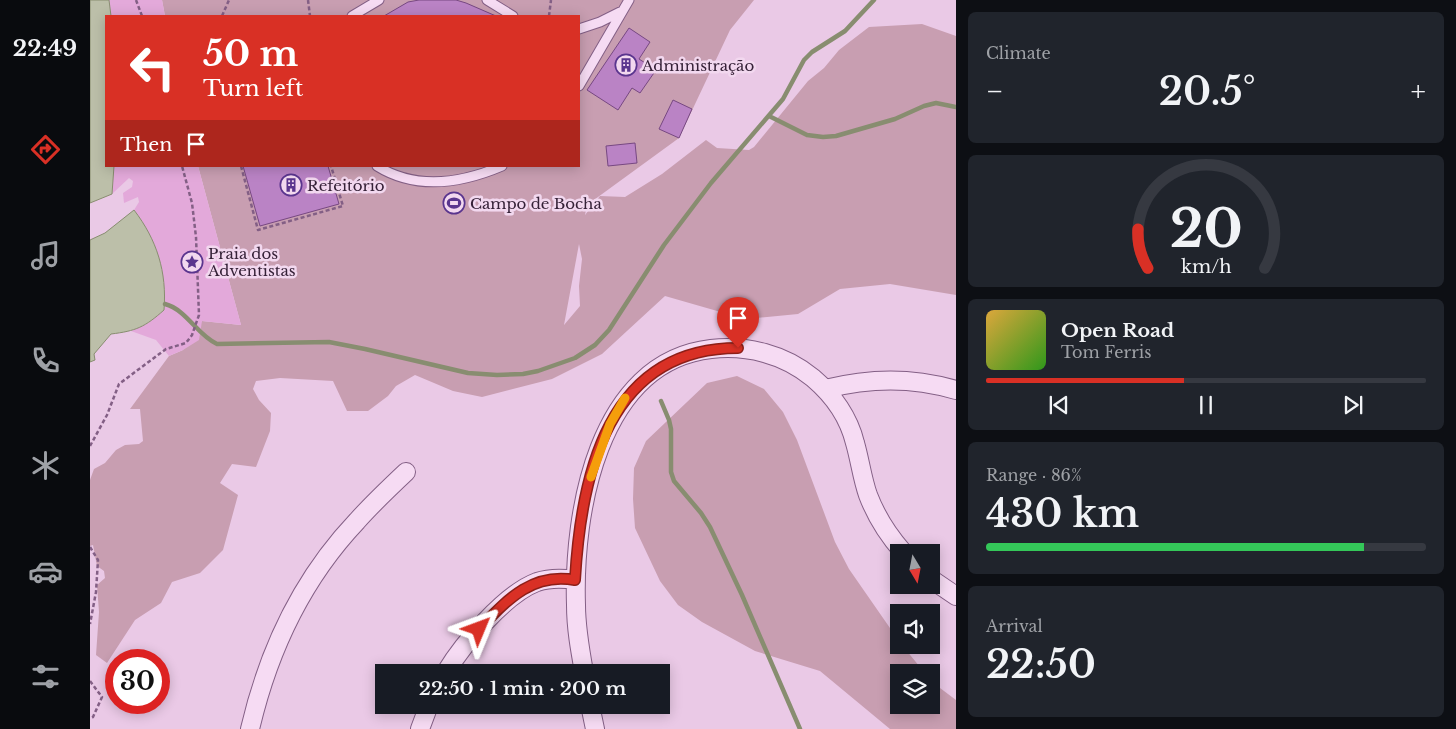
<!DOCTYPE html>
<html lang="en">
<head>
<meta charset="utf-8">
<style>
	:root { --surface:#171b24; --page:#20242c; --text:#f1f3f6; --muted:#9ea1a6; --line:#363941; --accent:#d93025 }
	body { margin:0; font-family:"Libre Baskerville",serif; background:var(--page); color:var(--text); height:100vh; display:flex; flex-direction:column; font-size:19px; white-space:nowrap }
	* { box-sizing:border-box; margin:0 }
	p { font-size:16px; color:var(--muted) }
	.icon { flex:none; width:28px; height:28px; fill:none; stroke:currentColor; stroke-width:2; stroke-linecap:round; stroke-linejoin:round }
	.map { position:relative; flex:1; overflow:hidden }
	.panel { display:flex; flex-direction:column; gap:12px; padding:12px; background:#0d0f14; width:500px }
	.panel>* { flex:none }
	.guide { position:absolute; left:15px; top:15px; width:475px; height:152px; border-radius:0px; box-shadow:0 2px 12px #0003; background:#d93025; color:#fff; overflow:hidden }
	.needle { width:32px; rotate:170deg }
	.controls { position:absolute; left:800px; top:544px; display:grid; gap:10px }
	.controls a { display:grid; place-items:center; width:50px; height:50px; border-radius:0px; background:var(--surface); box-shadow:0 2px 12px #0003; font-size:25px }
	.speed { position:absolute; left:15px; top:649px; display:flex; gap:10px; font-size:25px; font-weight:700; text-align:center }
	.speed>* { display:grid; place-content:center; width:65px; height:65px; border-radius:50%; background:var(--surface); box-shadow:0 2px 12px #0003; line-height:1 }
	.speed .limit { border:8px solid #d22; background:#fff; color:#111 }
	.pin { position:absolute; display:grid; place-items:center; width:42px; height:42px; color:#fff; margin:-51px -21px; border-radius:50% 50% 50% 0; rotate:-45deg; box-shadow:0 0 5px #0007 }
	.pin .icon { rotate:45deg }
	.me { position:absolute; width:55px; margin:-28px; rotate:46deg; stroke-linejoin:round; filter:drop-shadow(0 0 4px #0008) }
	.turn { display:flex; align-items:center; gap:18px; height:105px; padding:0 15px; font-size:22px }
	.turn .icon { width:65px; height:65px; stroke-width:2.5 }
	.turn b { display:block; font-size:35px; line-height:42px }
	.then { display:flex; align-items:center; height:48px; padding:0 15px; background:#0003; gap:10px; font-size:19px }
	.big { font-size:38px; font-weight:600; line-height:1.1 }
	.panel .tile { flex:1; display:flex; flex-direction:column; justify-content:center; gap:8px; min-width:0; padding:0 18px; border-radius:8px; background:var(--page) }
	.panel .dial { align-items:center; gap:0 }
	.dial svg { height:130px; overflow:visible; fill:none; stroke:var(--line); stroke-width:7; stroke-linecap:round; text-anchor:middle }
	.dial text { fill:var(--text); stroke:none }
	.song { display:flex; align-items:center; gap:15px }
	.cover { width:60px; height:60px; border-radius:8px; background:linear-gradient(135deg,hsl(40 70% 55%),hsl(110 70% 35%)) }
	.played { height:5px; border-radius:2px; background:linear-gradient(90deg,var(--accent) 45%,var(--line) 45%) }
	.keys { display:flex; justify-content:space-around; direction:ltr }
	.heat { display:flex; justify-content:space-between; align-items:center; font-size:28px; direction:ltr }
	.charge { height:8px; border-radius:4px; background:linear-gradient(90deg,#34c759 86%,var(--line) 0) }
	.trip { position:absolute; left:285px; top:664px; width:295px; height:50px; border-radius:0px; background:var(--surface); box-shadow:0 2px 12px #0003; font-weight:600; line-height:50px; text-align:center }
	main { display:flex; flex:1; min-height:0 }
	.menu { display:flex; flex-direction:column; width:90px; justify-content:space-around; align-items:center; background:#090b0e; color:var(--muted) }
	.menu .icon { width:35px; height:35px }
	.menu .on { color:var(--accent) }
	.menu b { font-size:22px; color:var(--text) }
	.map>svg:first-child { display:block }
</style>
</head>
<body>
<main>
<nav class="menu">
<b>22:49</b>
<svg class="icon on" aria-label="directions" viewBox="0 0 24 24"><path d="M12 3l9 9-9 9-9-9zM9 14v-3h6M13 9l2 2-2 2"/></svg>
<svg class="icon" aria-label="music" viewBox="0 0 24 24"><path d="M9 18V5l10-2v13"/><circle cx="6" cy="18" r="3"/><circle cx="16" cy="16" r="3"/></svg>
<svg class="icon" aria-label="phone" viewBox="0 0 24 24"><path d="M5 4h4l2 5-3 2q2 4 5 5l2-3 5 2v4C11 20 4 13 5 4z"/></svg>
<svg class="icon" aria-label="climate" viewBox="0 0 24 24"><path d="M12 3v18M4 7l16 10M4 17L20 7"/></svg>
<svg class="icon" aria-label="car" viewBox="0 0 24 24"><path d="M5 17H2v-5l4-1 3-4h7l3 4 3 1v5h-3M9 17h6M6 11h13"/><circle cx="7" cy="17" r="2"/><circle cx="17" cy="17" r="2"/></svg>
<svg class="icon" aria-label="filters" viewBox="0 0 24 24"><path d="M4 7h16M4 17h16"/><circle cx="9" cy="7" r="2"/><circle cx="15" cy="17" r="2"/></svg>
</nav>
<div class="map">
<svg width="866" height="729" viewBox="0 0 866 729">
	<rect width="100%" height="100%" fill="#eac9e6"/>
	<path fill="#c89eb1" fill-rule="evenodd" d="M72,0h592l-24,30 -51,108 -92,67 -2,10 15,-19 25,1 37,-23 44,-34 11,8 32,2 5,-3 54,-66 16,-13 15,-18 30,-23 53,-3 34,12v259l-66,-11 -50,5 -42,25 -53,5 -80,-23 -63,58 -50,25 -70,18 -29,-6 -38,-16 -19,11 -8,10 -20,15h-21l-14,-30 -53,-3 -24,3 -3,8 6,11 12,13 -1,18 -14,36 -24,-3 -12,19 18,12 -15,55 -23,23 -28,9 -11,21 -26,17 -28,43 -11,-8 3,-43 -2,-27 8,-7 -1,-7 -7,-5 -4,-21 -3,1v-66l4,-11 11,-6 11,-13 9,-5 14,-1 4,-3 -3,-32h-10l39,-53 14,-6 19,-29 39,4 -43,-159h381v-150h-414zM489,244l3,15 -3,27 1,20 -16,19z
		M647,376l27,13 19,23 14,28 38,102 14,27 50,72v4h3l22,27h-25v33h32v-25l9,8 16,12v29h-66l-70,-58 -65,-20 -53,-29 -24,-17 -18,-24 -25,-53 -2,-29 1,-31 12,-27 61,-58z"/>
	<path fill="#e3a9da" d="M19,0h53l3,16h-54z
		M24,166h84l43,159 -39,-4 -3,19 -16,10 -14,6 -13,-16 -25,-9 17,-8 16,-13c3,-37 -7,-71 -30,-100l5,-8 -1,-5 -14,6 -1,-10 9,-6 1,-6 -4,-3 -17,16z"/>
	<path fill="#bcbfa9" stroke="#888d70" d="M0,0h19l2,16h-5v150h8l-2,28 -22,9z
		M44,210c23,30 33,62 30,100 -19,17 -28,21 -53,24l-17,20 1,6 -5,2v-122l15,-7z"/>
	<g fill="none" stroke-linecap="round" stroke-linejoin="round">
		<path stroke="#888d70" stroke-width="4.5" d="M679,116l38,19 16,2 13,-1 59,-17 29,-13 12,-3 20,4
			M75,304c22,6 32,31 52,40l112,-2 36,7 103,24 29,2 26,-1 15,-3 37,-13 20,-13 14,-15 55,-85 47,-62 72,-84 21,-39 8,-8 33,-21 29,-31
			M571,401l8,19 2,9v43l3,9 27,32 9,14 32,68 58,134"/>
	</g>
	<path fill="#ba83c5" stroke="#774882" d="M329,0h37l10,3 30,13h-112l24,-14z
		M539,28l21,14 -11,17 17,11 -16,23 -8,-5 -14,22 -31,-20z
		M583,100l19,9 -13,29 -20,-9z
		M545,143l2,20 -29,3 -2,-20z
		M153,166h85l11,38 -79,22z"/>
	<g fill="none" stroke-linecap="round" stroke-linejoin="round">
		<g stroke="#835f85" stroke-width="11">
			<path id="lane" d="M397,0l26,16
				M262,16l27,-16
				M489,29l21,-7 20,-10
				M489,86l50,-86
				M287,166c40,25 85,17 125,0"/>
		</g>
		<g stroke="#835f85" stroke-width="20">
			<path id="street" d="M735,389c45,-11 86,-12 131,1
				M841,579l25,17
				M356,672c17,-28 59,-78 91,-90 12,-4 25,-4 38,-2
				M494,672c-4,-22 -8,-44 -8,-67 -3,-91 21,-243 135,-256 36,-4 73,5 102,29 20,17 36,40 42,65 5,17 7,35 13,52 8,21 20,40 35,57
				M500,705l5,24
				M160,729c18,-77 52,-150 107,-208 15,-17 32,-33 49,-49
				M330,729l9,-24"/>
		</g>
		<path stroke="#835f85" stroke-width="2.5" stroke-dasharray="4 2.5" stroke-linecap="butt" d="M46,0l6,16
			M218,0l2,16
			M132,16l7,-16
			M459,16l2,-16
			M151,166l17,64 85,-24 -12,-40
			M0,446l17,-31 12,-31 47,-35 20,-6 6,-8 7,-20 -3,-78 -4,-34 -10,-37
			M0,547l8,13 -2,32 -6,32
			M0,681l12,16 -9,20 -3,2"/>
		<use href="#lane" stroke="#f6dbf3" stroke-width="9"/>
		<use href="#street" stroke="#f6dbf3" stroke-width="18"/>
	</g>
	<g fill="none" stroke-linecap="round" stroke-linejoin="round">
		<g stroke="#8d1f18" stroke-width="12">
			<path id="route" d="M389,629c28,-29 53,-57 96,-49 6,-106 33,-232 163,-232"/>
		</g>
		<use href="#route" stroke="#d93025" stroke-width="9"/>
		<path stroke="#f59e0b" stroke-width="9" d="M501,477l19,-53 15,-26"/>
	</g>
	<defs>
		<g id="building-ring" transform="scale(1.125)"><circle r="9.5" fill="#f2d8ef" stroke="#5a358e" stroke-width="1.5"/><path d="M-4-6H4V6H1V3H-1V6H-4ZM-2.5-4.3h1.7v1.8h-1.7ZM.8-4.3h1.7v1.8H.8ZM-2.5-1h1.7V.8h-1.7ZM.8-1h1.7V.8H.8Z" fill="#5a358e"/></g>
		<g id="stadium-ring" transform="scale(1.125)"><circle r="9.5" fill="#f2d8ef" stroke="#5a358e" stroke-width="1.5"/><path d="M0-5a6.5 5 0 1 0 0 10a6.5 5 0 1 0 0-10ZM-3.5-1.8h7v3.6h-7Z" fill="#5a358e"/></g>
		<g id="sight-ring" transform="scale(1.125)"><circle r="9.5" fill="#f2d8ef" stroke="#5a358e" stroke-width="1.5"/><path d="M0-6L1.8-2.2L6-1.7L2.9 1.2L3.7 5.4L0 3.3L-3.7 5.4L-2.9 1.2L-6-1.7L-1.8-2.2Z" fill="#5a358e"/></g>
	</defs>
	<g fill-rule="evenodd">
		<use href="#building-ring" x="536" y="65"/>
		<use href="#building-ring" x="201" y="185"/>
		<use href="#stadium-ring" x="364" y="203"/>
		<use href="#sight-ring" x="102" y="262"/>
	</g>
	<g text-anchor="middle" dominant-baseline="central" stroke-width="5" stroke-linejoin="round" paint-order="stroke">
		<g font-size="15" fill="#352137" stroke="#f2d8ef" text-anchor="start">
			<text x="552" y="65">Administração</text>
			<text x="217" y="185">Refeitório</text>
			<text x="380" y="203">Campo de Bocha</text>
			<text x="118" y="253">Praia dos<tspan x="118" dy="17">Adventistas</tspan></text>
		</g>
	</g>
</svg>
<div class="controls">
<a><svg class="needle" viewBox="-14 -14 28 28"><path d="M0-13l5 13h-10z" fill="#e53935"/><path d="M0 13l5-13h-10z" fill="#9ea1a6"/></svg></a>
<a><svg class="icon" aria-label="sound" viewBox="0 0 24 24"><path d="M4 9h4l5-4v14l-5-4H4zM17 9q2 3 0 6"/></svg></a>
<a><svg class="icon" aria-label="layers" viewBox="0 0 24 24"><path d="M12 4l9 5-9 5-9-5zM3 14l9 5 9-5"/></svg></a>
</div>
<div class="speed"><div class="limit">30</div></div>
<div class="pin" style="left:648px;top:348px;background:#d93025"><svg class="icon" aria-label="arrive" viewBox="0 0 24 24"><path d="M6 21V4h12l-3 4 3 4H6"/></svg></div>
<svg class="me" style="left:389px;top:629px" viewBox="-20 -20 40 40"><path d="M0-17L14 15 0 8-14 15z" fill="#d93025" stroke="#fff" stroke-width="4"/></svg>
<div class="trip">22:50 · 1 min · 200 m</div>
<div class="guide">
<div class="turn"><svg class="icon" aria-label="left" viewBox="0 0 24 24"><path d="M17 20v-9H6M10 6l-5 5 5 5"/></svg><div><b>50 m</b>Turn left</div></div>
<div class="then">Then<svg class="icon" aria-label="arrive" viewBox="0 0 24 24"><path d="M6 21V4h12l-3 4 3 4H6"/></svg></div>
</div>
</div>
<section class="panel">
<div class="tile"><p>Climate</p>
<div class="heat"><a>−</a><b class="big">20.5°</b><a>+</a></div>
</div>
<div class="tile dial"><svg viewBox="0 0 100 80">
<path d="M14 69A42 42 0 1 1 86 69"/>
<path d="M14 69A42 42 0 0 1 8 45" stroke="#d93025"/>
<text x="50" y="56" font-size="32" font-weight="700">20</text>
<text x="50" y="72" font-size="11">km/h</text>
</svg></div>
<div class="tile">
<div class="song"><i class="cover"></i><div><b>Open Road</b><p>Tom Ferris</p></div></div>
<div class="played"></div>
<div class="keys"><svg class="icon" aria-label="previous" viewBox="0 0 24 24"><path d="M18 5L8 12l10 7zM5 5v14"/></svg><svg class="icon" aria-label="pause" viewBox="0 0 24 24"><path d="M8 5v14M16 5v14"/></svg><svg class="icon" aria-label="next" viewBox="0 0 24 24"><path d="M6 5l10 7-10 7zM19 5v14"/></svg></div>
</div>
<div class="tile"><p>Range · 86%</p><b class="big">430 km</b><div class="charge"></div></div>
<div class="tile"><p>Arrival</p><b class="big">22:50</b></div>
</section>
</main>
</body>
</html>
